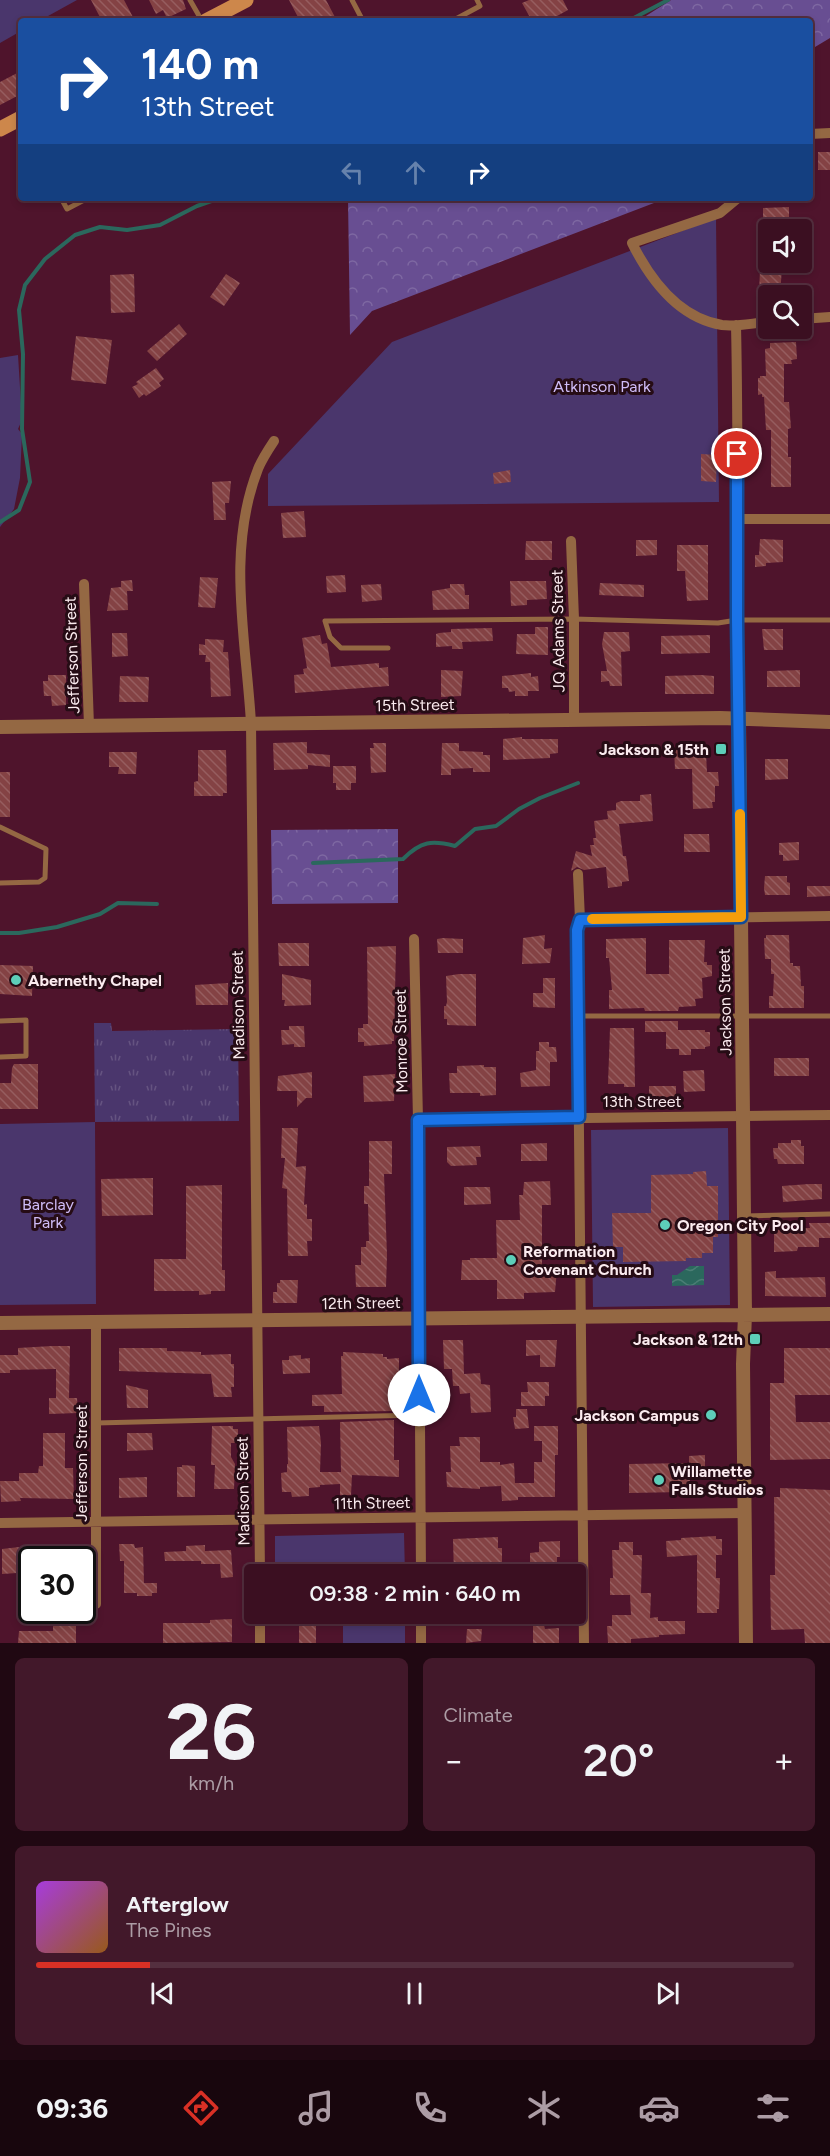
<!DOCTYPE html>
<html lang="en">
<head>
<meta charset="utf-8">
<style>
	:root { --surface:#3b0f21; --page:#42182a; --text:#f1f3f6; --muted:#ac9ca5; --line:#542f3f; --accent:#d93025 }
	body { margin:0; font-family:Figtree,sans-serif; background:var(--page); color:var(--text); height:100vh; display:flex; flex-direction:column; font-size:22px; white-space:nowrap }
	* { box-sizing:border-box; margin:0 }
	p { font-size:20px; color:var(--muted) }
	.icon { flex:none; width:33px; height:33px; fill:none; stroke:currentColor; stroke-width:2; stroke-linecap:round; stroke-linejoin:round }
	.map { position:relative; height:1643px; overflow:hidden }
	.panel { display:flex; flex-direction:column; gap:15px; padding:15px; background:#200812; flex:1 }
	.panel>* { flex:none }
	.hud { position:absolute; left:18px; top:18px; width:795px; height:183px; border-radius:6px; box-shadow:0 3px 9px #0003,0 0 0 2px var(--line); background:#1a4fa0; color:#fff; overflow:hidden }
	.buttons { position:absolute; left:758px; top:219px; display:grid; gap:12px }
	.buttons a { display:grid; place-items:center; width:54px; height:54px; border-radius:6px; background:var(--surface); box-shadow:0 3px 9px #0003,0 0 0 2px var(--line); font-size:30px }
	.speed { position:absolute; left:18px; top:1546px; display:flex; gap:12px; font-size:30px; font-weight:700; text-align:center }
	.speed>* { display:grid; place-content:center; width:78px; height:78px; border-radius:50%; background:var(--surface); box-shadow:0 3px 9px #0003,0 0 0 2px var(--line); line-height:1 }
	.speed .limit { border:3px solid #111; border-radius:9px; background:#fff; color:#111 }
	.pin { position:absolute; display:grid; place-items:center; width:51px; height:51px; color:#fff; margin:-26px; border:3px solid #fff; border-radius:50%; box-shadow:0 2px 6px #0007 }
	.me { position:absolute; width:66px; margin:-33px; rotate:0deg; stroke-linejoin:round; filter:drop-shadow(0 0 4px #0008) }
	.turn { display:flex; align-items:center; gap:21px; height:126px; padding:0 24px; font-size:27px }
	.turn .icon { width:78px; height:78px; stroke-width:2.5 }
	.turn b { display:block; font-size:42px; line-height:51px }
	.lanes { display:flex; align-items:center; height:57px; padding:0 24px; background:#0003; justify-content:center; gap:30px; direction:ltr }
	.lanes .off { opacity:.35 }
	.big { font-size:45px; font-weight:600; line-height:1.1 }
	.panel .widget { flex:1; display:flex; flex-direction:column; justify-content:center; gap:9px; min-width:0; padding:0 21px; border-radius:9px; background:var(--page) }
	.panel .dial { align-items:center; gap:0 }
	.dial b { font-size:78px; line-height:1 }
	.song { display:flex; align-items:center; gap:18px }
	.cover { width:72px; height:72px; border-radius:9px; background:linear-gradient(135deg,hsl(280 70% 55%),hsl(30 70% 35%)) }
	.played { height:6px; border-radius:3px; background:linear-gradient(90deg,var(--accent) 15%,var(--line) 15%) }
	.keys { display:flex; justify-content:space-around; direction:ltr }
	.heat { display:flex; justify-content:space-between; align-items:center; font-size:33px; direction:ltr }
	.panel .tiles { flex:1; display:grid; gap:15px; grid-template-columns:1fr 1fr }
	.widget:last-child { grid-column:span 2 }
	.trip { position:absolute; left:244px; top:1564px; width:342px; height:60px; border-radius:6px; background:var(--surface); box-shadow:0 3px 9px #0003,0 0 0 2px var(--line); font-weight:600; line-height:60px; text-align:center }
	.tabs { display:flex; height:96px; justify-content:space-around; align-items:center; background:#18060d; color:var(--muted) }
	.tabs .icon { width:42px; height:42px }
	.tabs .active { color:var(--accent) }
	.tabs b { font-size:27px; color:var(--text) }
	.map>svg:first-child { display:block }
</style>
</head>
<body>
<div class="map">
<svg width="830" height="1643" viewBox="0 0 830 1643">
	<defs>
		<pattern id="grass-tufts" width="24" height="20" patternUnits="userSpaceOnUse" patternTransform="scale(1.5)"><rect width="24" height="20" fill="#4a366c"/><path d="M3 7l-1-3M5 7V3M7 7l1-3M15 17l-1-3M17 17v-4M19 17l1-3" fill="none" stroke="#655381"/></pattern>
		<pattern id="forest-crowns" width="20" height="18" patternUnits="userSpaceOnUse" patternTransform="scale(1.5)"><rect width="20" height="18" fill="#684e92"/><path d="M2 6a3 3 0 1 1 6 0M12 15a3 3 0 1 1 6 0" fill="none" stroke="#7e68a2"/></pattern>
		<pattern id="water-waves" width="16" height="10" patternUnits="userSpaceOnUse" patternTransform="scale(1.5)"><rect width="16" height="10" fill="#2b685d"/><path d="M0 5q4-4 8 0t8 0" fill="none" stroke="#4b7e75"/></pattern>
		<pattern id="building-back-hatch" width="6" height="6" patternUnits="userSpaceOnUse" patternTransform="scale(1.5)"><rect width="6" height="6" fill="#844244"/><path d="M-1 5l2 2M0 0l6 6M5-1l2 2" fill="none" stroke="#965d5f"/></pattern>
	</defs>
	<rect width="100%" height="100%" fill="#4f142c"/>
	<path fill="url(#grass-tufts)" d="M94,1023h17l1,8 126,-2 1,92 -144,1z"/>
	<path fill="url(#forest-crowns)" d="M671,0h159v38l-20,12v-29h-172z
		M348,198h319l-295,113 -22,24z
		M398,829v74l-126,1 -1,-74z"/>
	<path fill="#4a366c" d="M0,0h77l-38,21h-18v10l-21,12z
		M716,218l3,284 -451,4v-32l124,-132z
		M18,355l4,65 -4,9 4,5 -2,44 -6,31 -14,18v-169z
		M95,1122l1,182 -96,1v-181z
		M728,1128l2,177 -137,2 -2,-177z
		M404,1533l1,42h-130v-39z
		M343,1614h62v29h-62z"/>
	<path fill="url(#water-waves)" d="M690,1266h14v19l-32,1v-11h5z"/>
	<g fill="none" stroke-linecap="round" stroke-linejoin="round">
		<path stroke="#2b685d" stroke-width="4" d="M628,21l40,-21
			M0,522l19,-12 11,-28 -8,-53 1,-75 -4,-44 6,-25 20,-26 30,-24 25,-8 27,3 33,-5 37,-19 23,-8
			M313,863l90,-4c18,-18 29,-19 52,-13l20,-17 21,-3 23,-17 21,-11 38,-15
			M0,933h19l38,-6 43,-13 18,-11 39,1"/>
	</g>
	<path fill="url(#building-back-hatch)" d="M91,0h33l11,21h-33z
		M149,0h34l3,9 -19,9 -4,-8 -7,4z
		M289,0h37l11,21h-37z
		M529,0h34l5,10 -20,11h-16l-10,-18z
		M21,71v23l-21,11v-23z
		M818,152h12v18h-12z
		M789,207v23h-26v-22z
		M760,268h22l-2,27 -21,1z
		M134,274l1,38 -24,1 -1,-38z
		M226,274l14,9 -16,23 -14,-9z
		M179,324l8,10 -30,27 -10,-10z
		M76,336l36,4 -6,44 -35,-4z
		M796,342l1,17 -6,1 1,4h-8v38h5l2,26 -3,1v28h3v30h-20v-57h-5l-2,-33h-2v-3l-4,1v-17h2v-2h6l-1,-27 5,-1v-5z
		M156,368l8,11 -5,4 2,3 -15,10 -2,-2 -5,4 -7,-11 6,-3 -2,-2z
		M701,454l16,1 -1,27 -15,-1z
		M510,470l1,12 -17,2 -1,-11z
		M231,481l-2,22h-4l1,17h-12l-2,-38z
		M304,511l2,26 -23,1 -2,-25z
		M760,539l23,1v22l-17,1v3l-11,1v-12h4z
		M636,540h21v15l-21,1z
		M526,541h26v19h-27z
		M677,545h31v55l-21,1 -2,-30h-8z
		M345,575l1,17 -19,1 -1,-17z
		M200,577l18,1 -3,30 -17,-1z
		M132,580l1,11h-6l1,19 -21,1 4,-23 10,-1v-6z
		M510,581h36l1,18 -20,1v5l-16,1z
		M600,583l44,2v12l-45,-2z
		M381,584l1,16 -20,2 -1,-17z
		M450,584h14l1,11h4v14l-36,1 -1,-19 18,-3z
		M535,627h13v28l-32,-1 1,-20h18z
		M492,628l1,13 -31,1 1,7h-11v-3l-16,1v-13l3,-1 12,-1v-3z
		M762,629h21v21h-19z
		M604,632h25l1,19 -9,1 1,34h-12l-1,-5 -8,1v-11h6l-5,-27z
		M112,633h15l1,23 -16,1z
		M320,635l2,9 5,-1 4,24 48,-4v5l9,-1 1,19 -94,7 -1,-18 10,-1 -1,-5 4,-1 -5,-30z
		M710,635v18l-49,1v-18z
		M205,639l19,1 -1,12h5l3,44 -20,1 -1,-35h-5l1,-7h-7v-11l6,1z
		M441,670l22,1 -2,25 -20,1z
		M800,670v17h-33v-16z
		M531,673v4l7,-1 1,15h-11v5h-13v-5l-6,1 -1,-4h-6v-12z
		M48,675h18v30l-14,1 -1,-10h-7l-1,-15h5z
		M701,675l13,1v18h-49v-18z
		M120,676l29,1 -1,25h-29z
		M522,737v2h36v14l-8,1v4l-47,2v-21z
		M307,742v11l23,2v12l-22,-2v4l-34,1 -1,-27z
		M373,743h13v29l-15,1 -1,-25h4z
		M442,743h17v8l24,1v3h7v17h-17v-4l-22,1v6h-10z
		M695,748l1,7 10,-1 1,18h11l1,14h-4v16h-3l1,6 -20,1 -1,-40h-17l-1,-20z
		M198,750h28l1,43h-4v3h-29v-14l4,-1z
		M109,752h28l-1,22h-18l1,-7h-10z
		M765,759h23v20l-23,1z
		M333,766h23v17h-5v7h-15v-7h-3z
		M0,772h10v45h-10z
		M651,794l2,27 -34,3 4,32h3l3,25 -7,1v4l-14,2 -2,-21 -22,3 -7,-3 -6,4 5,-20 16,5 -2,-11h4l-1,-7h3l-2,-17 14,-2 -1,-8 9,-1v-7l5,-2h19v-6z
		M684,834h25l1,18h-26z
		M799,842v18l-16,1v-6h-4v-12z
		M765,876h22v6l3,1v12h-25l-1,-7z
		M807,886h23v10l-23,1z
		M545,935l-1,14 8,-1 -2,15 -28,1 1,-26z
		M766,935h23l1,28h3v3h7l1,20h3v22h-35v-12h4l1,-22h-3v-15h-6l-1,-21h2z
		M443,938l20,1v14h-25l-1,-14z
		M646,938v36h23v-34h36l-1,22h3v3h5v11l-10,2 1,20 -8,1 1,7 -17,1 -1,4h-33l-1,-3 -35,1v-19h3l-3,-32h-3v-19z
		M278,943h31v23h-30z
		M396,946l-2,95h-2v3l-28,2v-4h-6v-14h5v-4h5l-1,-77z
		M0,965l33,1 -1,30 -32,-2z
		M282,974l29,6v25l-27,1 1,-6h-3z
		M459,974h17v52l-29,-1v-6h-3v-13h2l1,-4 -1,-26z
		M543,978h12v30l-22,-1v-14h10z
		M228,983v22h-32l-1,-20z
		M645,1021h33v9h27v2h5v14l-5,1v2h-14v6h-12v-6h-13v-17h-21z
		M289,1026h15l1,21h-11v-3l-12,1 -1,-15h8z
		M610,1028h24l1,59h-11v-3h-16z
		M539,1042h10v5h7l1,15h-7v24l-29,1 -1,-14 16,-3v-19h3z
		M774,1058h35v18h-35z
		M14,1064h24v45h-38v-26h11l1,-15z
		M484,1065v2h12v28l-16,1v-3h-30l-1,-20h8v-7z
		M704,1070l1,21 -21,1 -1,-21z
		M312,1072v26h-6l-9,9v-16h-20l1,-15z
		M395,1074l-1,27 -30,1 -1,-26z
		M649,1086h27v12l-27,-1z
		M282,1128h16l-2,39 10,-1 -2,39 3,-1v15h5v22h-5l1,15h-20l-1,-67 -5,-1 3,-30h-4z
		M791,1140h10v6h3v18h-26l-1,-5h-3l-1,-11h5v-5h13z
		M369,1141h23v33h-8l3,81 -1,32h-30l-1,-22h6v-18h5v-6h3l-1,-37h-4v-18h5z
		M547,1143v18h-26v-17z
		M480,1146l1,11h-5l1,8 -26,1 -4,-4v-15z
		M706,1171l1,15h11v51h-5v16h-11v5h-16v3l-63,1v-15h-10l-1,-34h39v-38l42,-1v-2z
		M153,1178v37l-51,1 -1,-37z
		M550,1181l1,24h-9v65l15,-1 -2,23 -31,1v6h-27v-19h-36l1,-20h8v-2h27l-1,-38h24l-1,-25h4l1,-13z
		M809,1184h13v15l-39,3 -1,-16z
		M222,1185v85h3v21h-14v3l-12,1v-4h-45v-32h32v-73z
		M464,1187h26l1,17 -27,1z
		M809,1223h21v15h-11v9h-21l-1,4 -23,1v-24h36z
		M776,1271v7l49,-1 1,20 -61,-1v-24z
		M280,1280h18l-1,23h-24v-11h4v-9h3z
		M443,1340h20l1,34 16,-1 1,11 9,1 1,27 -20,1 -1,-20 -10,1 -1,-8h-6l-1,-17h-8z
		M526,1340h31l-2,27h-15v-12l-14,1z
		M52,1346h18l-1,52h8l1,15 -29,1v-16h7v-29l-46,1v3h-10v-18h18v-7z
		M119,1348h48v3l34,1v3l30,-1v10h3v23h-3l1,10h-18l-3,-23 -92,-3z
		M784,1348h46v47h-35l1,27h34v37l-60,1v-77h14z
		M343,1352l40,2v3h4v2l12,-1v21h-5l1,32 -71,1v-6h-12v-11l30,-1 -1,-38h2z
		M301,1355v4l9,-1v15l-27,1 -1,-14h7v-4z
		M527,1382h22v14h-4v10h-24v-14h7z
		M126,1385l22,5v18h-21z
		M516,1409h11l2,19 -14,1 -2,-12h3z
		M394,1420v40h5v17l-47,-2 -1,20h-11v-11l-20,1v2l-11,1v8l-17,1 -1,-5h-9l-1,-19 6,-1v-8h1l-1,-37 32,-1 2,17 -1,29h21l-1,-50z
		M212,1426h21v3h5v14h-7v14l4,7 -1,25h-20l1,-24h-4z
		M534,1426h24v29h-3v42h-37v3l-16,1 -1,-15 -21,1v2l-33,-2 -1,-15h5l-1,-26h10l-1,-9h21v25h20v3l14,-2 1,20h19v-21h8v-21h-8z
		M43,1433h22v35h8l1,31 -54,-1 1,3 -20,1 -1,-21h19v-8h19l1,-7h4z
		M127,1433h25l1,17 -26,1z
		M705,1455v15h-15v19h-8v3l-53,1v-29l60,-1v-7z
		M182,1465l13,1v31h-18v-30h5z
		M147,1477v20l-28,1v-20z
		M780,1488l50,2v153h-25l-1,-14 -33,1 -1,-55h5l-1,-78h6z
		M716,1536v3h6v16h-6v23h4l-1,31h-2v4h-20v-58l-30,2 -1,-16 15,-1v-2z
		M498,1537v11h4v27h-48l-1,-36z
		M560,1541v16h-3v13h-6v5h-16v-6h-5v-16l9,-1v-10z
		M619,1542h14v13h9l-1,38h10l-1,25 8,-1v4h27v13l-26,1v2l-28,2v4h-23l-1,-17h5v-11h19l-1,-20h-20v-17h3l-1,-28h7z
		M119,1544h15l1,4 8,-1 1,36h13v10h-5v3h-15v-3h-13v-32h-4z
		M205,1545v6l26,-1 2,27 -12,1 -1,-14h-19v-3h-36l-1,-9 22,-1v-5z
		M28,1546v3l41,-2 1,13h-38v12l-30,2v-25z
		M57,1611h19v32h-58l1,-12h34v-18h4z
		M232,1619v23l-69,1v-20h47v-3z
		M533,1625h11l1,4 14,-1v15h-26z
		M299,1626h17v17h-17z
		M467,1629h15l-1,12 -15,2z"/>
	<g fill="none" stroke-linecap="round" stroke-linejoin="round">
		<path stroke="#946843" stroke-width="5" d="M190,0l12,21
			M352,0l11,21
			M452,21l28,-15 -3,-6
			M61,198l6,11 21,-11
			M388,648h-47l-11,-11 -5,-16 249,-2 144,4 19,-3h93
			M0,827l46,22 -1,29 -6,4 -39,1
			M578,1016h252
			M0,1021l26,-1v36l-26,1
			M745,1216l85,-2
			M96,1423l323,-8"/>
		<path stroke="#946843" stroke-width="10" d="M810,134l20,-1
			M738,198l-18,15 -88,30c18,36 47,75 90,82 15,2 31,-2 46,-3
			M801,319l29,-2
			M736,325c3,131 0,262 3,394
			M736,519h94
			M571,541l3,78v101
			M84,584l5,142
			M578,874l2,46 -3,10 7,713
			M580,920l250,-4
			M414,939l4,181 3,455
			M418,1120l412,-5
			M96,1321v283
			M0,1523l744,-10
			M260,1575l-9,-852c-5,-85 -25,-172 7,-254 4,-10 10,-19 16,-28
			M260,1614v29
			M421,1614v29"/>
		<path stroke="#946843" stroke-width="14" d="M739,719l6,596 -2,49 3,279
			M0,727l720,-9 110,4
			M0,1323l830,-9"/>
		<path stroke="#cd874b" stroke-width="15" d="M206,21l40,-21
			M0,129l21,-11"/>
	</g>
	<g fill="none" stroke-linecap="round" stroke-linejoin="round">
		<g stroke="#114b97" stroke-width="15">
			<path id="route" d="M419,1395l-1,-275 161,-3 -2,-187 3,-10 161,-3 -4,-297v-166"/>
		</g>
		<use href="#route" stroke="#1a73e8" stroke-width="10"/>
		<path stroke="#f59e0b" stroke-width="10" d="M592,919l149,-2 -1,-103"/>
	</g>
	<g fill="#5dceb9" stroke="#260c15" stroke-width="2">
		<rect x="715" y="743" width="12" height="12" rx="3"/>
		<circle cx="16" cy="980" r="6"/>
		<circle cx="665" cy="1225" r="6"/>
		<circle cx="511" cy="1260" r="6"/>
		<rect x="749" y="1333" width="12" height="12" rx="3"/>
		<circle cx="711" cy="1415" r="6"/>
		<circle cx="659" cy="1480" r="6"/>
	</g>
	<g text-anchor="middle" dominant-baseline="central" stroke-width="6" stroke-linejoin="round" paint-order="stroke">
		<g font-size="16" fill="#cfbcf7" stroke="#260c15">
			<text x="602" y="386">Atkinson Park</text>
			<text x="48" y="1204">Barclay<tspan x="48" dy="18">Park</tspan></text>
		</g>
		<g font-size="16" fill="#fbebef" stroke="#260c15">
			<text transform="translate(558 631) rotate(-91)">JQ Adams Street</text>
			<text transform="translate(72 655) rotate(-92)">Jefferson Street</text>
			<text transform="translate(415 705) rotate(-1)">15th Street</text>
			<text transform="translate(725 1002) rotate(-91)">Jackson Street</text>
			<text transform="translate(238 1005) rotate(-91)">Madison Street</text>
			<text transform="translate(401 1041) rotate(-91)">Monroe Street</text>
			<text x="642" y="1101">13th Street</text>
			<text transform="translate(361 1303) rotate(-1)">12th Street</text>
			<text transform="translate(81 1463) rotate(-90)">Jefferson Street</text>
			<text transform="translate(243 1491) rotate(-91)">Madison Street</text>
			<text transform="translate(372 1503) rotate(-1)">11th Street</text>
		</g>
		<g font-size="16" font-weight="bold" fill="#fbebef" stroke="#260c15" text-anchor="start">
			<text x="709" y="749" text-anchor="end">Jackson &amp; 15th</text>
			<text x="28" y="980">Abernethy Chapel</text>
			<text x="677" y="1225">Oregon City Pool</text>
			<text x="523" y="1251">Reformation<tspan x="523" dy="18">Covenant Church</tspan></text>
			<text x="743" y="1339" text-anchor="end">Jackson &amp; 12th</text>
			<text x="699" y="1415" text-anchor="end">Jackson Campus</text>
			<text x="671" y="1471">Willamette<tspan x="671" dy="18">Falls Studios</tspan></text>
		</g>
	</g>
</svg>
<div class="buttons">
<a><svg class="icon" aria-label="sound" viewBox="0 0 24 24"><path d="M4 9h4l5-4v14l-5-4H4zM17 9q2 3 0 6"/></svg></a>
<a><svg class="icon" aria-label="search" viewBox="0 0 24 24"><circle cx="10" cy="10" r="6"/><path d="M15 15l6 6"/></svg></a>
</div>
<div class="speed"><div class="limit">30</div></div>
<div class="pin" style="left:737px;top:454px;background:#d93025"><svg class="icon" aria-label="arrive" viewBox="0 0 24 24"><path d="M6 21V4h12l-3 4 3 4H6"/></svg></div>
<svg class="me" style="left:419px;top:1395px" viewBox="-20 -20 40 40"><circle r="19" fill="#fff"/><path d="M0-13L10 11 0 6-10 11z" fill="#1a73e8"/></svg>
<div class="trip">09:38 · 2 min · 640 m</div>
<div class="hud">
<div class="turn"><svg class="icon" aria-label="right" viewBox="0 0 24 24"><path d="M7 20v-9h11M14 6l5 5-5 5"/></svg><div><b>140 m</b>13th Street</div></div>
<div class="lanes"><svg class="icon off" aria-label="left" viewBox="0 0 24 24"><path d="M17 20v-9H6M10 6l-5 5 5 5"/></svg><svg class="icon off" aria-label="ahead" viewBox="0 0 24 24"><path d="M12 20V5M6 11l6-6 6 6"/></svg><svg class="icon" aria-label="right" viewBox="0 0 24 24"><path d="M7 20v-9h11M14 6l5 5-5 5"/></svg></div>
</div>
</div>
<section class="panel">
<div class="tiles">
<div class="widget dial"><b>26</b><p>km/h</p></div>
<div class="widget"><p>Climate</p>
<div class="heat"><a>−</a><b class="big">20°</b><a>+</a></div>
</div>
<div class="widget">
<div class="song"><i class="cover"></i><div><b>Afterglow</b><p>The Pines</p></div></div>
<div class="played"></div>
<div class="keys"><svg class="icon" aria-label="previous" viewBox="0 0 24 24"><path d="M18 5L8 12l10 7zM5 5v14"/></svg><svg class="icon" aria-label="pause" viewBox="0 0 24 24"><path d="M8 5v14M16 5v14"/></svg><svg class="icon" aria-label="next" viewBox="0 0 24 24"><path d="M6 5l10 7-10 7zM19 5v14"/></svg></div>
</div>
</div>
</section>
<nav class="tabs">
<b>09:36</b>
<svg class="icon active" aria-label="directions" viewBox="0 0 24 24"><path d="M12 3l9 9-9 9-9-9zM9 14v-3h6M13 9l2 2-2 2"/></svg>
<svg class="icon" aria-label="music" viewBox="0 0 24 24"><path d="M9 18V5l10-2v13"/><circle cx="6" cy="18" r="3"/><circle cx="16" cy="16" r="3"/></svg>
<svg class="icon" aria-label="phone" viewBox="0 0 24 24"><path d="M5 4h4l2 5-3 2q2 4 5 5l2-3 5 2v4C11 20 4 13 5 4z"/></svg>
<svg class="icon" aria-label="climate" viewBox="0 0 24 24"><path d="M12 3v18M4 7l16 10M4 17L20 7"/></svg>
<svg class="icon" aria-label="car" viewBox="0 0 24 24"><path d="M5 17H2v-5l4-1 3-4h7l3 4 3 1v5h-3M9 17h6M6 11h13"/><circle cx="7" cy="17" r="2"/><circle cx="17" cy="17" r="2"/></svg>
<svg class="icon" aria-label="filters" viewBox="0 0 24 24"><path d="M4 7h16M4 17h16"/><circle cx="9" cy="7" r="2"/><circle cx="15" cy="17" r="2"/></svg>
</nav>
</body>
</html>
